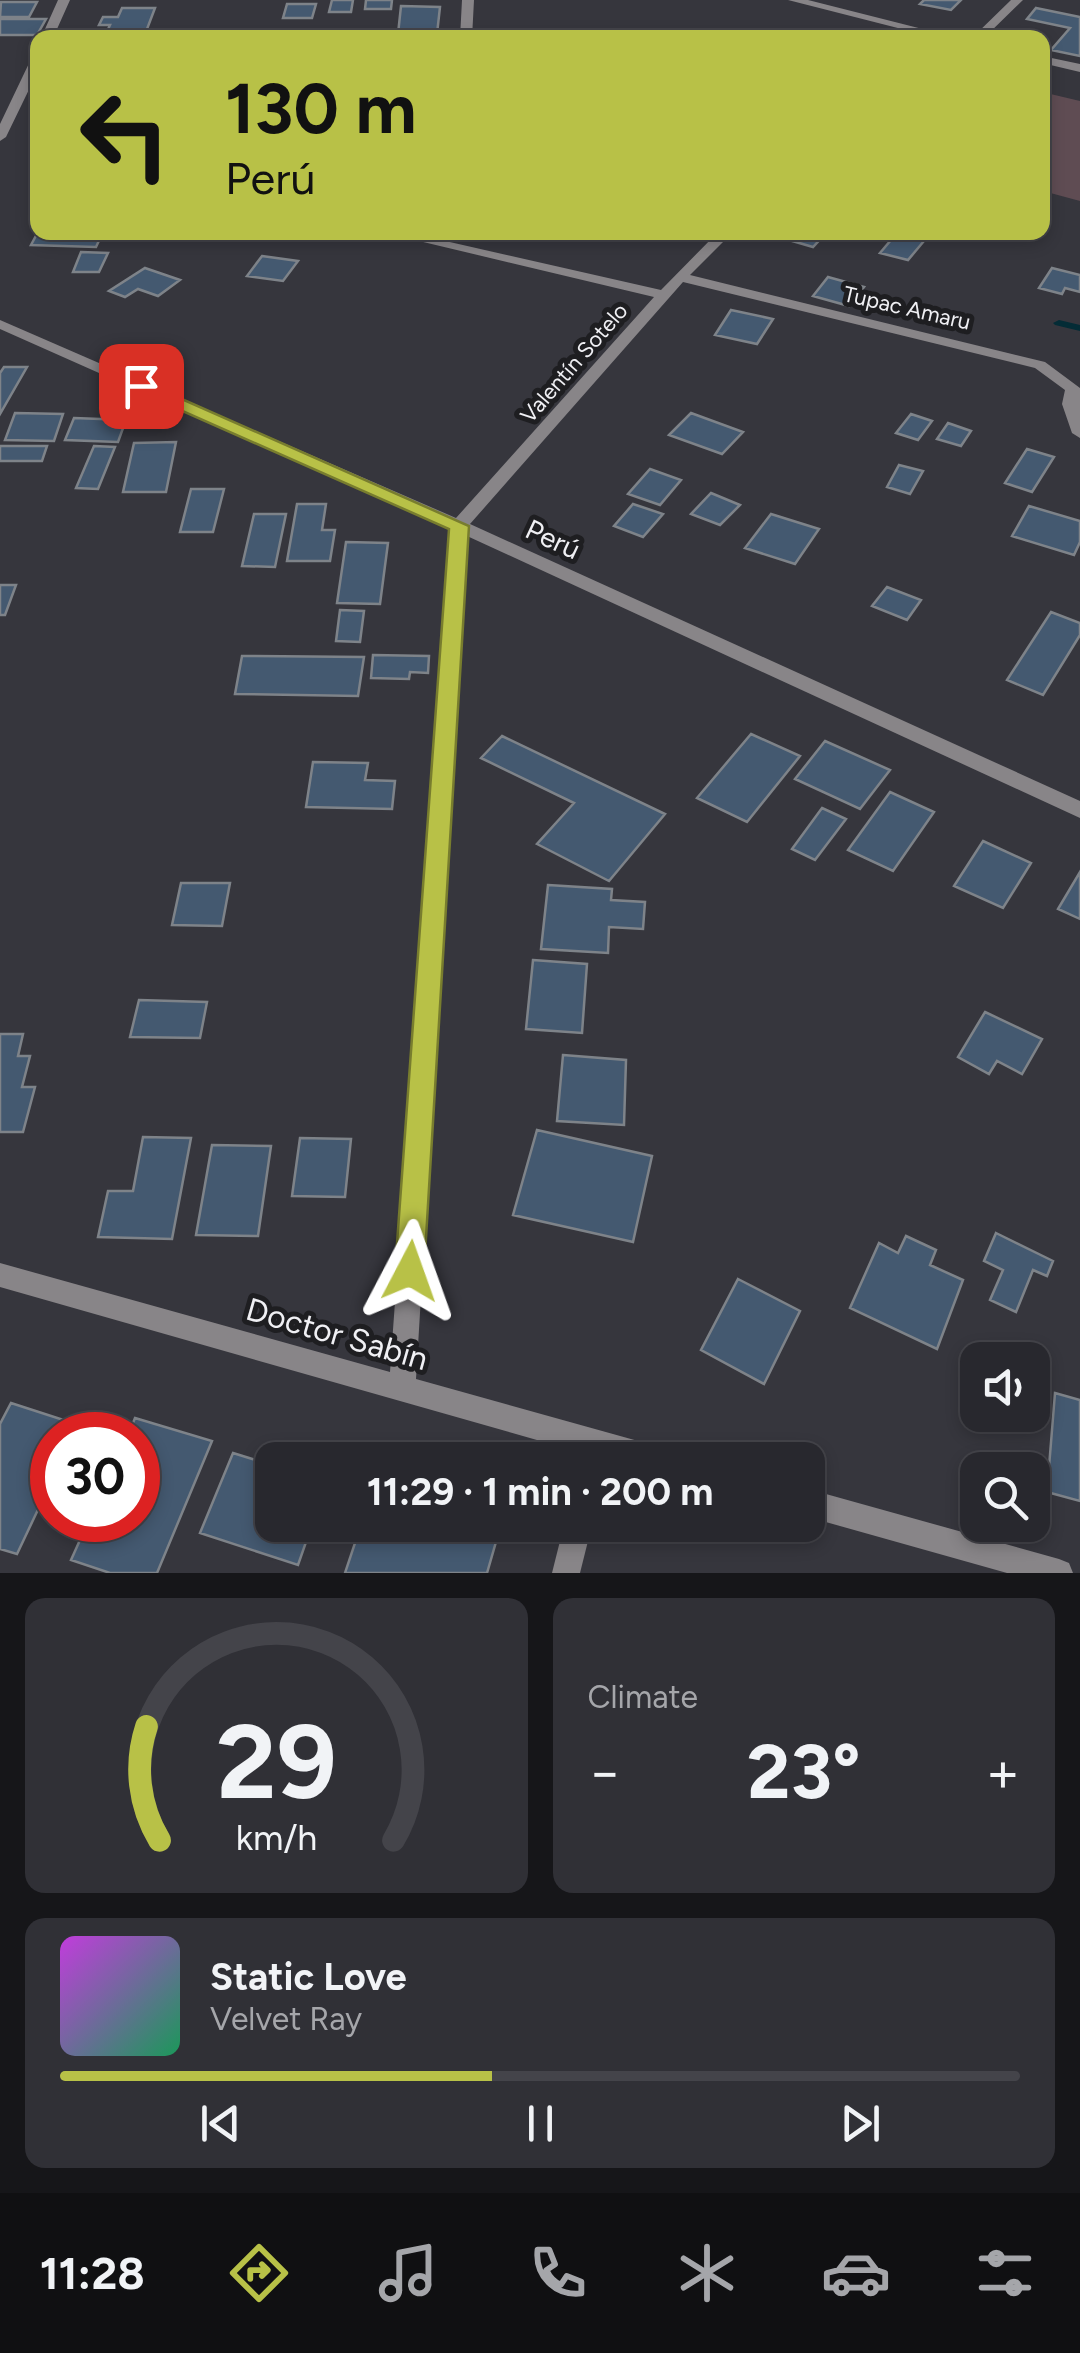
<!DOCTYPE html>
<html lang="en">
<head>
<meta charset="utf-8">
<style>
	:root { --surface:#28282e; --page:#303036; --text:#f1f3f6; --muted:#a5a6aa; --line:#44444a; --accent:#b8c147 }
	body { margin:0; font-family:Figtree,sans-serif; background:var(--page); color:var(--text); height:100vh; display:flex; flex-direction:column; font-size:38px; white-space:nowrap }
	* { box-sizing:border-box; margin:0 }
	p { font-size:32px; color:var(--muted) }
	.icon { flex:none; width:55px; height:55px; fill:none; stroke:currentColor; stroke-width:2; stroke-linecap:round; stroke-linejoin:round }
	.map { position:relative; height:1573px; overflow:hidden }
	.details { display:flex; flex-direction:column; gap:25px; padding:25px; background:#161619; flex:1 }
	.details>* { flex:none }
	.banner { position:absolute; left:30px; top:30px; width:1020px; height:210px; border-radius:20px; box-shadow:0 5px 15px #0003,0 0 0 2px var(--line); background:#b8c147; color:#111; overflow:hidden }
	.fabs { position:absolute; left:960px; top:1342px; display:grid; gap:20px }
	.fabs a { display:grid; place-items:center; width:90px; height:90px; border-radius:20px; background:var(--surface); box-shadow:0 5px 15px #0003,0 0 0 2px var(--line); font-size:50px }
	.speed { position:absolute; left:30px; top:1412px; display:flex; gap:20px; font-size:50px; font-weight:700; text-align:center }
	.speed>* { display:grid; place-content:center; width:130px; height:130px; border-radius:50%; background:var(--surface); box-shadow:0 5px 15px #0003,0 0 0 2px var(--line); line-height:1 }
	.speed .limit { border:15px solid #d22; background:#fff; color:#111 }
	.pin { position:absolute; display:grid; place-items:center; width:85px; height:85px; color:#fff; margin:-42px; border-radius:20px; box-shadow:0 5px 15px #0006 }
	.me { position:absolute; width:110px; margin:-55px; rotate:4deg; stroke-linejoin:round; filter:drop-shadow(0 0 8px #0008) }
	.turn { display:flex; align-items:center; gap:35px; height:210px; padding:0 30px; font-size:45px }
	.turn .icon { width:130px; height:130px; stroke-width:2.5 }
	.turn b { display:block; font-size:70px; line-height:85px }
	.big { font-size:75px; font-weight:700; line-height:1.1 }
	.details .tile { flex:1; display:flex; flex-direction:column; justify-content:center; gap:15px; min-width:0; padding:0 35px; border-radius:20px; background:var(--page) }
	.details .dial { align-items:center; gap:0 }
	.dial svg { height:260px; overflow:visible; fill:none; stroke:var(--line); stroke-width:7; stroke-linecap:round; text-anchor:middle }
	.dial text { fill:var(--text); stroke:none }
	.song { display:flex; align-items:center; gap:30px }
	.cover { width:120px; height:120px; border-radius:15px; background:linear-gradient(135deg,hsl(290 70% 55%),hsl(150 70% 35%)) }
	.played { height:10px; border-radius:5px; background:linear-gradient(90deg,var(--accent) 45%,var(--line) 45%) }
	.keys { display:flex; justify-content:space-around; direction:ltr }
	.heat { display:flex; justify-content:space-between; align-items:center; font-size:55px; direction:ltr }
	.details .tiles { flex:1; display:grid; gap:25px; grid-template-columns:1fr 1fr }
	.tile:last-child { grid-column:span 2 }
	.trip { position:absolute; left:255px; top:1442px; width:570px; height:100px; border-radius:20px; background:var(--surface); box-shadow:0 5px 15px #0003,0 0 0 2px var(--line); font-weight:700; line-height:100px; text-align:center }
	.menu { display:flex; height:160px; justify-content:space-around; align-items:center; background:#101012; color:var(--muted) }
	.menu .icon { width:70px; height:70px }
	.menu .active { color:var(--accent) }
	.menu b { font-size:45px; color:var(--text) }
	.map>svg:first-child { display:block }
</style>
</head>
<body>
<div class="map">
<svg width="1080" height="1573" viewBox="0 0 1080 1573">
	<rect width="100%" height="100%" fill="#36363d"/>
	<path fill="#5f4c53" d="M1042,92l38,9v100l-37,-10z"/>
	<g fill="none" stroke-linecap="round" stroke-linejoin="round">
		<path fill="#042c36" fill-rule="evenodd" d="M1059,320l21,5v6l-25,-6 -2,-2z"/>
	</g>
	<path fill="#445970" stroke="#7e8389" stroke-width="2.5" d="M332,0h21l-2,12h-22z
		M366,0h26l-1,9h-26z
		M924,0h37l-10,10 -31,-6z
		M1,2h36l-8,15h-29z
		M287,4h29l-4,14h-29z
		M401,6l39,1 -3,27h-39z
		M122,8h33l-11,29 -39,-1 5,-11h-11l4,-8h15z
		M1036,8l44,9v39l-29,-6 19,-22 -43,-9z
		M0,19h46l-9,16h-37z
		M38,232h65l-7,15 -65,-2z
		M796,232h25l4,2 -12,13 -24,-7z
		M897,233l27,8 -16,19 -28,-7z
		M81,252l27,1 -9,19h-26z
		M262,256l36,5 -15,20 -36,-5z
		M145,268l35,12 -22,16 -20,-7 -13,8 -16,-6z
		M1052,268l28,7v17l-15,-4 -3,6 -23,-6z
		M828,277l36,10 -15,19 -36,-10z
		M731,310l42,9 -16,25 -42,-9z
		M4,367h23l-27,47v-41z
		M15,413l48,1 -9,27 -49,-1z
		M691,413l52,19 -21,22 -53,-19z
		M911,414l21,7 -14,19 -22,-7z
		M74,418l52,2 -8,22 -53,-2z
		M948,423l23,8 -10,15 -24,-7z
		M176,442l-10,50h-43l11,-49z
		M0,446h47l-5,15h-42z
		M94,446l21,1 -17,42 -22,-1z
		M1027,449l27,8 -22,35 -27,-9z
		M899,465l24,6 -13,23 -23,-7z
		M650,469l31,11 -21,25 -32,-11z
		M191,489h33l-11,43h-33z
		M711,493l29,12 -20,20 -29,-11z
		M297,504h29l-4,26h13l-5,31h-43z
		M633,504l30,10 -20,23 -29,-11z
		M1029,506l51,15v21l-6,13 -62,-19z
		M254,514h32l-11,53 -33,-1z
		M771,514l48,15 -24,35 -50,-16z
		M346,542l42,1 -8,61 -43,-1z
		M0,585h16l-11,30h-5z
		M887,587l34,13 -14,20 -35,-14z
		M340,610l24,1 -4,31 -24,-1z
		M1051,612l29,11v12l-37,60 -36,-15z
		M373,655l56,1 -1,17 -18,-1 -1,7 -38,-1z
		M242,656l122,1 -6,39 -123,-2z
		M751,734l49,22 -53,66 -50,-24z
		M502,736l163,78 -56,67 -72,-37 37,-41 -93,-45z
		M825,741l65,29 -30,39 -65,-30z
		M313,762l55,1 -3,17 30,1 -3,28 -86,-2z
		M890,792l44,20 -41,59 -45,-21z
		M822,808l24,11 -31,41 -23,-11z
		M983,841l48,22 -28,45 -49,-22z
		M1080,872v47l-22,-10z
		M181,883h49l-8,43 -50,-1z
		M548,885l64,4 -1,11 34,2 -2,27 -34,-2 -1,26 -67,-4z
		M533,960l54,4 -5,69 -56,-4z
		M139,1000l68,2 -7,36 -70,-1z
		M985,1012l57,27 -20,35 -25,-13 -8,13 -31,-17z
		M0,1034h23l-5,22h12l-8,31h13l-12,45h-23z
		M563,1055l63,5 -2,65 -67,-4z
		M537,1130l115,26 -19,86 -120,-27z
		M143,1137l48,1 -19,101 -74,-2 10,-46h25z
		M300,1138l51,1 -6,58 -53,-1z
		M212,1145l59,1 -13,90 -62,-1z
		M996,1233l57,28 -6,15 -14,-6 -17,42 -26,-12 13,-30 -19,-9z
		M906,1236l30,14 -6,15 33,15 -26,69 -87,-41 29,-65 19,10z
		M738,1279l62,32 -36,73 -63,-34z
		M1055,1393l25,7v101l-33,-9z
		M11,1403l68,22 -5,10h-22v45l-35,74 -17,-5v-125z
		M135,1418l77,23 -55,132h-47l-39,-13 18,-40h49v-85h-10z
		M323,1443l44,14 -1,3h-50z
		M233,1453l39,12v60h40l-14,40 -98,-32z
		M361,1525h130l9,3 -13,45h-142z"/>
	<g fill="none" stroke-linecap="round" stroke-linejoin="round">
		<path fill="#888588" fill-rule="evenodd" d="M58,0h12l-17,38h-12z
			M462,0h12l-2,38h-12z
			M788,0h20l150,38h-21z
			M1011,0h12l-39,38h-12z
			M38,54v17l-32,66 -6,4v-17l32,-67z
			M1042,56l38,8v8l-38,-9z
			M718,232h15l-43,43 355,87 35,26v50l-8,-5 -10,-29 3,-14 -30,-22 -352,-86 -213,242 610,277v17l-613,-282 -51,843 240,67 10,4 4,10h-63l-607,-173v-24l390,109 60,-843 -450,-200v-9l456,198 198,-221 -235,-56v-6l242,55z
			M808,1489l251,70 10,4 4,10h-66l-199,-56z
			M564,1525h28l-12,48h-28z"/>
	</g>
	<path fill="#b8c147" stroke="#787d2e" stroke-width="2.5" d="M141,381l328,145 -45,745 -4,10 -10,4 -11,-4 -4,-10 54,-742 -314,-139 -3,-4z"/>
	<g text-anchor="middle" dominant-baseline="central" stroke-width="10" stroke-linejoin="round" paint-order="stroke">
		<g font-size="22" fill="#f0f0f4" stroke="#1e1e21">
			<text transform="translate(907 308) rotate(13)">Tupac Amaru</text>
			<text transform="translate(574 363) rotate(-49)">Valentín Sotelo</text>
		</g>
		<g font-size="28" fill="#f0f0f4" stroke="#1e1e21">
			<text transform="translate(553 539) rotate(25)">Perú</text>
		</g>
		<g font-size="32" fill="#f0f0f4" stroke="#1e1e21">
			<text transform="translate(337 1334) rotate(16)">Doctor Sabín</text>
		</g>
	</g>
</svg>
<div class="fabs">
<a><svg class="icon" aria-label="sound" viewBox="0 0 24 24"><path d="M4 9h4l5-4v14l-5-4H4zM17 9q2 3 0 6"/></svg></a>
<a><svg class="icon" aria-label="search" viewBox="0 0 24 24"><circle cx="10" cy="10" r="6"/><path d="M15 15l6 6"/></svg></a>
</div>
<div class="speed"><div class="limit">30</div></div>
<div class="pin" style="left:141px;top:386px;background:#d93025"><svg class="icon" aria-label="arrive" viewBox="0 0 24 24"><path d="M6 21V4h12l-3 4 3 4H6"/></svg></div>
<svg class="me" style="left:410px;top:1271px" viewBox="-20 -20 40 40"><path d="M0-17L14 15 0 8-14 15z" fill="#b8c147" stroke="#fff" stroke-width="4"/></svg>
<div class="trip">11:29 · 1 min · 200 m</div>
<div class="banner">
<div class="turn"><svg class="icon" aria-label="left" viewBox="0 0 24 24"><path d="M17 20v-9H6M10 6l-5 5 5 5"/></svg><div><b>130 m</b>Perú</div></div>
</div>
</div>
<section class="details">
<div class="tiles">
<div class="tile dial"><svg viewBox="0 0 100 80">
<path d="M14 69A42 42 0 1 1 86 69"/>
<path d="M14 69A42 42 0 0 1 10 34" stroke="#b8c147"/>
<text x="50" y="56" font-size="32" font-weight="700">29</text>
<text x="50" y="72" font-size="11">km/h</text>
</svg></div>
<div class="tile"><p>Climate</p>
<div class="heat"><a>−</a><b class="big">23°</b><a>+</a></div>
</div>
<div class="tile">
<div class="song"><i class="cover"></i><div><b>Static Love</b><p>Velvet Ray</p></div></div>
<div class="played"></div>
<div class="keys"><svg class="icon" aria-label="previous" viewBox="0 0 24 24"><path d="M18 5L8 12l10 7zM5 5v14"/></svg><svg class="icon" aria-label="pause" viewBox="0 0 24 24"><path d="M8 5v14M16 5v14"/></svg><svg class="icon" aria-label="next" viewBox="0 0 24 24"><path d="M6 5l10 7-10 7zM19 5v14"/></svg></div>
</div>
</div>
</section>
<nav class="menu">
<b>11:28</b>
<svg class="icon active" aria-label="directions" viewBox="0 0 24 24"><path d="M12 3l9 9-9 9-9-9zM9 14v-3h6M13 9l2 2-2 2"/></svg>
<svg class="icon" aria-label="music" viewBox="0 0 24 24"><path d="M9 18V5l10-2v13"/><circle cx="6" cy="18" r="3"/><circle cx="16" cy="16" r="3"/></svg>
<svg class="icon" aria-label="phone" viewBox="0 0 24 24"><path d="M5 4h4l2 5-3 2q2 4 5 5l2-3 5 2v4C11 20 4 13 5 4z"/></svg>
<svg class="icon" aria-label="climate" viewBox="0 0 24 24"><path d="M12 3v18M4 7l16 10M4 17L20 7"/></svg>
<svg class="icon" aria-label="car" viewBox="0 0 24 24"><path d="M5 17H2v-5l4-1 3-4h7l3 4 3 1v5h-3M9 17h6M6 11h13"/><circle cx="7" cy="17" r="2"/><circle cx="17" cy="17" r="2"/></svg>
<svg class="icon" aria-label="filters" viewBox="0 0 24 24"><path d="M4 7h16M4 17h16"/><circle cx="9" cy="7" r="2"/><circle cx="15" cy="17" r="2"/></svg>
</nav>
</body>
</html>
